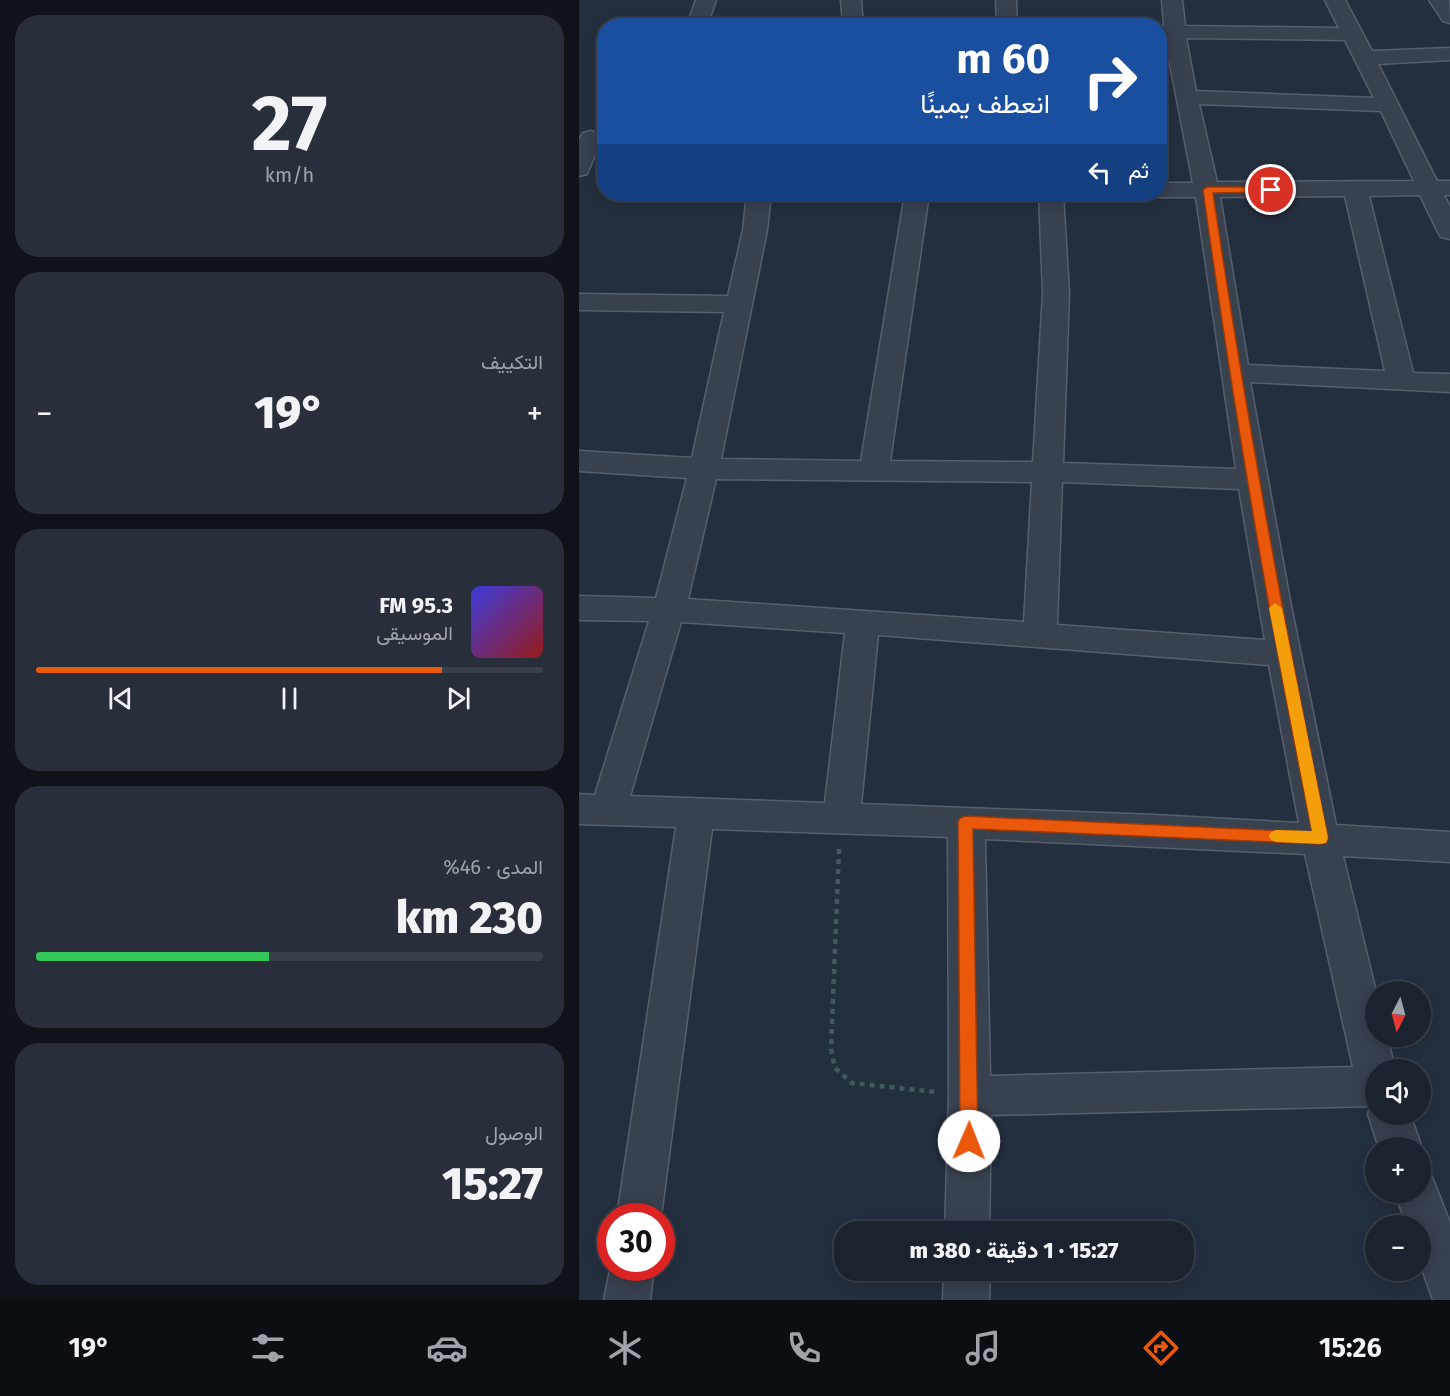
<!DOCTYPE html>
<html lang="ar">
<head>
<meta charset="utf-8">
<style>
	:root { --surface:#1b232e; --page:#282f3a; --text:#f1f3f6; --muted:#a0a4aa; --line:#39404a; --accent:#ea580c }
	body { margin:0; font-family:"Fira Sans",Vazirmatn,sans-serif; background:var(--page); color:var(--text); direction:rtl; height:100vh; display:flex; flex-direction:column; font-size:22px; white-space:nowrap }
	* { box-sizing:border-box; margin:0 }
	p { font-size:20px; color:var(--muted) }
	.icon { flex:none; width:33px; height:33px; fill:none; stroke:currentColor; stroke-width:2; stroke-linecap:round; stroke-linejoin:round }
	.map { position:relative; flex:1; overflow:hidden; direction:ltr }
	.details { display:flex; flex-direction:column; gap:15px; padding:15px; background:#0f1319; width:579px }
	.details>* { flex:none }
	.top-card { position:absolute; left:18px; top:18px; width:570px; height:183px; border-radius:24px; box-shadow:0 3px 15px #0003,0 0 0 2px var(--line); direction:rtl; background:#1a4fa0; color:#fff; overflow:hidden }
	.needle { width:39px; rotate:186deg }
	.fabs { position:absolute; left:786px; top:981px; display:grid; gap:12px }
	.fabs a { display:grid; place-items:center; width:66px; height:66px; border-radius:50%; background:var(--surface); box-shadow:0 3px 15px #0003,0 0 0 2px var(--line); font-size:30px }
	.speed { position:absolute; left:18px; top:1203px; display:flex; gap:12px; font-size:30px; font-weight:700; text-align:center }
	.speed>* { display:grid; place-content:center; width:78px; height:78px; border-radius:50%; background:var(--surface); box-shadow:0 3px 15px #0003,0 0 0 2px var(--line); line-height:1 }
	.speed .limit { border:9px solid #d22; background:#fff; color:#111 }
	.pin { position:absolute; display:grid; place-items:center; width:51px; height:51px; color:#fff; margin:-26px; border:3px solid #fff; border-radius:50%; box-shadow:0 2px 6px #0007 }
	.me { position:absolute; width:66px; margin:-33px; rotate:1deg; stroke-linejoin:round; filter:drop-shadow(0 0 4px #0008) }
	.turn { display:flex; align-items:center; gap:21px; height:126px; padding:0 18px; font-size:27px }
	.turn .icon { width:78px; height:78px; stroke-width:2.5 }
	.turn b { display:block; font-size:42px; line-height:51px }
	.then { display:flex; align-items:center; height:57px; padding:0 18px; background:#0003; gap:12px; font-size:22px }
	.big { font-size:45px; font-weight:800; line-height:1.1 }
	.details .card { flex:1; display:flex; flex-direction:column; justify-content:center; gap:9px; min-width:0; padding:0 21px; border-radius:24px; background:var(--page) }
	.details .dial { align-items:center; gap:0 }
	.dial b { font-size:78px; line-height:1 }
	.song { display:flex; align-items:center; gap:18px }
	.cover { width:72px; height:72px; border-radius:9px; background:linear-gradient(135deg,hsl(240 70% 55%),hsl(0 70% 35%)) }
	.played { height:6px; border-radius:3px; background:linear-gradient(90deg,var(--accent) 80%,var(--line) 80%) }
	.keys { display:flex; justify-content:space-around; direction:ltr }
	.heat { display:flex; justify-content:space-between; align-items:center; font-size:33px; direction:ltr }
	.charge { height:9px; border-radius:4px; background:linear-gradient(90deg,#34c759 46%,var(--line) 0) }
	.trip { position:absolute; left:255px; top:1221px; width:360px; height:60px; border-radius:24px; background:var(--surface); box-shadow:0 3px 15px #0003,0 0 0 2px var(--line); font-weight:800; line-height:60px; text-align:center; direction:rtl }
	.tab-bar { display:flex; height:96px; justify-content:space-around; align-items:center; background:#0b0e12; color:var(--muted) }
	.tab-bar .icon { width:42px; height:42px }
	.tab-bar .on { color:var(--accent) }
	.tab-bar b { font-size:27px; color:var(--text) }
	main { display:flex; flex:1; min-height:0 }
	.map>svg:first-child { display:block }
</style>
</head>
<body>
<main>
<div class="map">
<svg width="871" height="1300" viewBox="0 0 871 1300">
	<rect width="100%" height="100%" fill="#242f3e"/>
	<g fill="none" stroke-linecap="round" stroke-linejoin="round">
		<g stroke="#565f6c" stroke-width="3">
			<path id="minor" d="M117,0h20l-9,26h-20z
				M262,0h20l2,26h-20z
				M417,0h20l1,26h-20z
				M583,0h20l3,26 154,2 -14,-28h20l27,51 78,-3v12l-72,4 59,117h13v14h-6l6,12v32l-9,-2 -3,-5 -18,-37 -51,1 44,177 37,1v18l-200,-10 41,224 45,219 114,7v30l-107,-6 33,136 -1,44h12l8,34h-20v44h35l12,34 -1,5v-5h-42l-11,-34 3,-8 -380,9 -2,117h-44l4,-136 -1,-259 -236,-8 -51,387h-44l59,-389 -97,-3v-30l16,1 54,-174 -70,-1v-24l77,2 31,-120 -108,-7v-20l113,7 32,-146 -145,-2v-16l149,2 15,-66 4,-36h24l-4,36 -46,229 140,2 44,-267h24l-39,267 143,1 10,-169 -4,-99h24l6,99 -6,170 173,6 -40,-272h-37l-9,-3h9v-11h34l-28,-145h-6v-12h5zM607,38l159,2 29,58 -178,-7zM620,104l182,7 33,70 -197,1zM766,196l40,175 -137,-6 -28,-168zM137,479l316,3 -8,140 -336,-23zM483,482l177,7 26,151 -208,-15zM102,622l164,11 -20,170 -195,-7zM299,635l391,30 30,158 -145,-8 -293,-11zM406,839l320,15 48,213 -363,9z
				M850,0h20l1,23 -7,-2z
				M12,131l8,2 3,5 -15,36 -8,2v-36l4,-7z
				M842,1172l11,5 18,46v77h-17l-12,-34v-40h-14l-12,-34h26z
				M32,1265v3h43l-4,32h-46z
				M365,1270h46l-1,30h-46z"/>
		</g>
		<path stroke="#44595c" stroke-width="4.5" stroke-dasharray="5 5" stroke-linecap="butt" d="M260,849l-8,200 4,19 17,15 83,9"/>
		<use href="#minor" fill="#38414e" fill-rule="evenodd"/>
	</g>
	<path fill="#ea580c" stroke="#983908" stroke-width="1.5" d="M692,187l5,3 -2,2 -61,1c32,216 71,431 115,645l-2,5 -6,1 -347,-15 5,312 -3,6 -6,3 -6,-3 -3,-6 -2,-319 2,-4 6,-2 346,16c-43,-213 -79,-427 -109,-642l4,-3z"/>
	<path fill="#f59e0b" d="M696,603l7,5 46,230 -2,5 -6,1 -44,-2 -5,-2 -2,-4 2,-4 5,-2 36,1 -43,-223z"/>
</svg>
<div class="fabs">
<a><svg class="needle" viewBox="-14 -14 28 28"><path d="M0-13l5 13h-10z" fill="#e53935"/><path d="M0 13l5-13h-10z" fill="#a0a4aa"/></svg></a>
<a><svg class="icon" aria-label="sound" viewBox="0 0 24 24"><path d="M4 9h4l5-4v14l-5-4H4zM17 9q2 3 0 6"/></svg></a>
<a>+</a>
<a>−</a>
</div>
<div class="speed"><div class="limit">30</div></div>
<div class="pin" style="left:692px;top:190px;background:#d93025"><svg class="icon" aria-label="arrive" viewBox="0 0 24 24"><path d="M6 21V4h12l-3 4 3 4H6"/></svg></div>
<svg class="me" style="left:390px;top:1141px" viewBox="-20 -20 40 40"><circle r="19" fill="#fff"/><path d="M0-13L10 11 0 6-10 11z" fill="#ea580c"/></svg>
<div class="trip">15:27 · 1 دقيقة · 380 m</div>
<div class="top-card">
<div class="turn"><svg class="icon" aria-label="right" viewBox="0 0 24 24"><path d="M7 20v-9h11M14 6l5 5-5 5"/></svg><div><b>60 m</b>انعطف يمينًا</div></div>
<div class="then">ثم<svg class="icon" aria-label="left" viewBox="0 0 24 24"><path d="M17 20v-9H6M10 6l-5 5 5 5"/></svg></div>
</div>
</div>
<section class="details">
<div class="card dial"><b>27</b><p>km/h</p></div>
<div class="card"><p>التكييف</p>
<div class="heat"><a>−</a><b class="big">19°</b><a>+</a></div>
</div>
<div class="card">
<div class="song"><i class="cover"></i><div><b>95.3 FM</b><p>الموسيقى</p></div></div>
<div class="played"></div>
<div class="keys"><svg class="icon" aria-label="previous" viewBox="0 0 24 24"><path d="M18 5L8 12l10 7zM5 5v14"/></svg><svg class="icon" aria-label="pause" viewBox="0 0 24 24"><path d="M8 5v14M16 5v14"/></svg><svg class="icon" aria-label="next" viewBox="0 0 24 24"><path d="M6 5l10 7-10 7zM19 5v14"/></svg></div>
</div>
<div class="card"><p>المدى · 46%</p><b class="big">230 km</b><div class="charge"></div></div>
<div class="card"><p>الوصول</p><b class="big">15:27</b></div>
</section>
</main>
<nav class="tab-bar">
<b>15:26</b>
<svg class="icon on" aria-label="directions" viewBox="0 0 24 24"><path d="M12 3l9 9-9 9-9-9zM9 14v-3h6M13 9l2 2-2 2"/></svg>
<svg class="icon" aria-label="music" viewBox="0 0 24 24"><path d="M9 18V5l10-2v13"/><circle cx="6" cy="18" r="3"/><circle cx="16" cy="16" r="3"/></svg>
<svg class="icon" aria-label="phone" viewBox="0 0 24 24"><path d="M5 4h4l2 5-3 2q2 4 5 5l2-3 5 2v4C11 20 4 13 5 4z"/></svg>
<svg class="icon" aria-label="climate" viewBox="0 0 24 24"><path d="M12 3v18M4 7l16 10M4 17L20 7"/></svg>
<svg class="icon" aria-label="car" viewBox="0 0 24 24"><path d="M5 17H2v-5l4-1 3-4h7l3 4 3 1v5h-3M9 17h6M6 11h13"/><circle cx="7" cy="17" r="2"/><circle cx="17" cy="17" r="2"/></svg>
<svg class="icon" aria-label="filters" viewBox="0 0 24 24"><path d="M4 7h16M4 17h16"/><circle cx="9" cy="7" r="2"/><circle cx="15" cy="17" r="2"/></svg>
<b>19°</b>
</nav>
</body>
</html>
